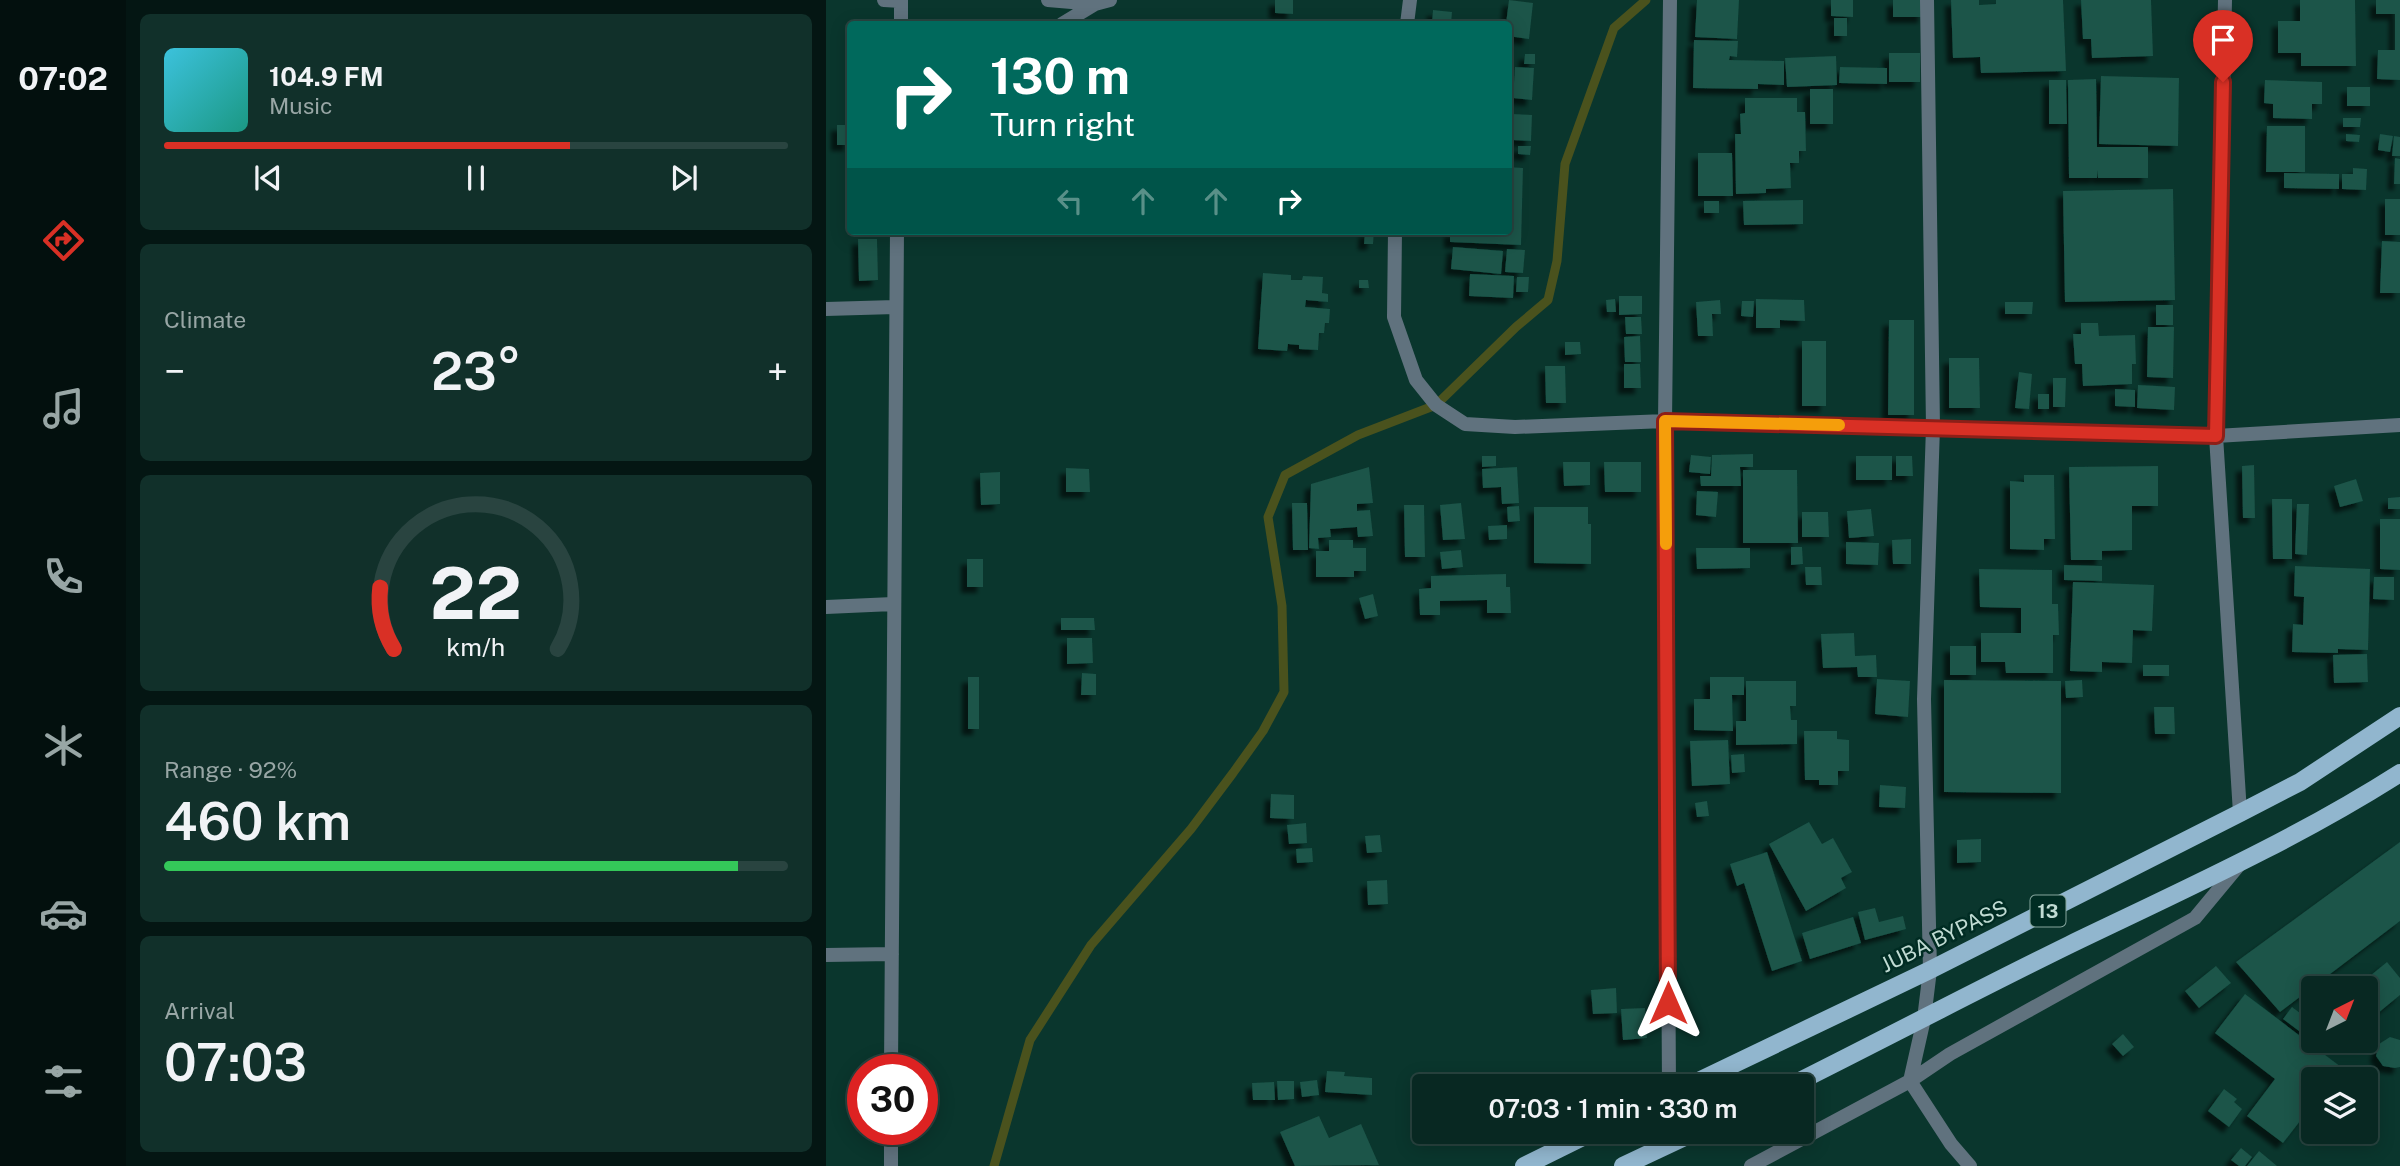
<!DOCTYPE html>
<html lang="en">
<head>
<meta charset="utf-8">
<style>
	:root { --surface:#082822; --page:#11302a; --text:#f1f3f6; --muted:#98a6a5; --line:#294440; --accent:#d93025 }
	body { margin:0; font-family:"Public Sans",sans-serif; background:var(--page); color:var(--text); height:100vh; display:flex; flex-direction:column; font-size:26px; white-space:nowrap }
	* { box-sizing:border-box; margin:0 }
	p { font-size:23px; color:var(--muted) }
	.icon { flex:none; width:38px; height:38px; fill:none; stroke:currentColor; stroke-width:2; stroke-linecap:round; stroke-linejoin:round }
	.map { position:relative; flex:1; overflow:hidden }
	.side { display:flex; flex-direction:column; gap:14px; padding:14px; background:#041613; width:700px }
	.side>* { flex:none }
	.hud { position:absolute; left:21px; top:21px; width:665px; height:214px; border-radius:7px; box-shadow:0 4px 18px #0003,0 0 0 2px var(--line); background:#00695c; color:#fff; overflow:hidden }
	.needle { width:46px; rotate:42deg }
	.fabs { position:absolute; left:1475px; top:976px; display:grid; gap:14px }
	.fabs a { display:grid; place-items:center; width:77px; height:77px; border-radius:7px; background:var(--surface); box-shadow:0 4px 18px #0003,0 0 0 2px var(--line); font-size:35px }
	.speed { position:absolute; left:21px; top:1054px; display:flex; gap:14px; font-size:35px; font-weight:700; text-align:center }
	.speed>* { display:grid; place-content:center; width:91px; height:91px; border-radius:50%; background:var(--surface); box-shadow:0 4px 18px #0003,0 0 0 2px var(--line); line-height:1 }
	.speed .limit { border:10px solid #d22; background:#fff; color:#111 }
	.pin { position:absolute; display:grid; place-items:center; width:60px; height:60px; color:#fff; margin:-72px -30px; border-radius:50% 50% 50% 0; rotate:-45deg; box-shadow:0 0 7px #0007 }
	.pin .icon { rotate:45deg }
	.me { position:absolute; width:77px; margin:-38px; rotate:0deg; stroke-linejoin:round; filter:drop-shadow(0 0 5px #0008) }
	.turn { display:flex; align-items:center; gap:24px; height:147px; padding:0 28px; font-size:32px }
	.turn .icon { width:91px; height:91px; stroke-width:2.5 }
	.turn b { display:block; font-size:49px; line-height:60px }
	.lanes { display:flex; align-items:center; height:66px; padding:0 28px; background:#0003; justify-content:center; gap:35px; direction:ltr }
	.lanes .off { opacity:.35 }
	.big { font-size:52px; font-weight:600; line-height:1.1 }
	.side .widget { flex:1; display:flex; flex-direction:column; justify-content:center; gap:10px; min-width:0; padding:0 24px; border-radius:10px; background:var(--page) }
	.side .dial { align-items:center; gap:0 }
	.dial svg { height:182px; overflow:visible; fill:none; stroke:var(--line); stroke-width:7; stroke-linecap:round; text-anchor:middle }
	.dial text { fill:var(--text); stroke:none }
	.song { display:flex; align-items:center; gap:21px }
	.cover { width:84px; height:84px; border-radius:10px; background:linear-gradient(135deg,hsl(190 70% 55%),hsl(170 70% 35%)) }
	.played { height:7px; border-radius:4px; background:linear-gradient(90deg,var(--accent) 65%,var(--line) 65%) }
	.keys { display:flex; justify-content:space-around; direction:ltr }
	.heat { display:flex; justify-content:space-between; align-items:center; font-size:38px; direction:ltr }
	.charge { height:10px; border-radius:5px; background:linear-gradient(90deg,#34c759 92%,var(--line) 0) }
	.trip { position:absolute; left:586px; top:1074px; width:402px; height:70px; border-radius:7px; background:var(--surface); box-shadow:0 4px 18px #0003,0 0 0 2px var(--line); font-weight:600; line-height:70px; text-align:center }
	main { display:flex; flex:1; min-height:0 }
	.tabs { display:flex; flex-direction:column; width:126px; justify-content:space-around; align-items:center; background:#03100e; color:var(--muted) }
	.tabs .icon { width:49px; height:49px }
	.tabs .current { color:var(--accent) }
	.tabs b { font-size:32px; color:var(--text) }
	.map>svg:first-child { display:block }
</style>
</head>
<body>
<main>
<nav class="tabs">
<b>07:02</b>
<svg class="icon current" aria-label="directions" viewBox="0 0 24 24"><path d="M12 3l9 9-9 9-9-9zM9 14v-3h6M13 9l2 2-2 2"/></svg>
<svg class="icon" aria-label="music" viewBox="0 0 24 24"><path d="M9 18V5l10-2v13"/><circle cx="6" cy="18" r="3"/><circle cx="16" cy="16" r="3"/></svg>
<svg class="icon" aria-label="phone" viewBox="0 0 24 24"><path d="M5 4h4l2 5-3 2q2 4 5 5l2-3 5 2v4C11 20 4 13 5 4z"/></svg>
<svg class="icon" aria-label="climate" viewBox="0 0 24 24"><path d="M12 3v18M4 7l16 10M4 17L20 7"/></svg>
<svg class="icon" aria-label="car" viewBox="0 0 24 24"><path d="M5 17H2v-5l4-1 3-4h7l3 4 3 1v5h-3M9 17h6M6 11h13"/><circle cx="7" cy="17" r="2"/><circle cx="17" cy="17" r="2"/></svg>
<svg class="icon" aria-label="filters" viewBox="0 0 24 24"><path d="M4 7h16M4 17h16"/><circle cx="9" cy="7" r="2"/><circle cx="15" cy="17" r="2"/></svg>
</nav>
<section class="side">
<div class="widget">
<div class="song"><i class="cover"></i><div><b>104.9 FM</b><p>Music</p></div></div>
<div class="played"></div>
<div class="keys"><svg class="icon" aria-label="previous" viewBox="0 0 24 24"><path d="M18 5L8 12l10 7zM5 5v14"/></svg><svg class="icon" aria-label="pause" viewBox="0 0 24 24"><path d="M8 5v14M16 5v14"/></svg><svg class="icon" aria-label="next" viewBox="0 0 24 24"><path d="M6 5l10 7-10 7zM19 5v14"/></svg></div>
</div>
<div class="widget"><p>Climate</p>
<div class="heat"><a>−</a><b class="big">23°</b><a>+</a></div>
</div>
<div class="widget dial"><svg viewBox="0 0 100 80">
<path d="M14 69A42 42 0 1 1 86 69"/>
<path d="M14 69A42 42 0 0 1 8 42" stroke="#d93025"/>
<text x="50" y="56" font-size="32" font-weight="700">22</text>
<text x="50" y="72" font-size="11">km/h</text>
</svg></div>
<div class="widget"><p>Range · 92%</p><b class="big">460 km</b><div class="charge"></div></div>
<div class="widget"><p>Arrival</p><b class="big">07:03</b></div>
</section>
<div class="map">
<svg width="1574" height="1166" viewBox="0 0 1574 1166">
	<defs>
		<filter id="shadow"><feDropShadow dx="-6" dy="6" stdDeviation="2" flood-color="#0009"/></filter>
	</defs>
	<rect width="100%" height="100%" fill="#0a362d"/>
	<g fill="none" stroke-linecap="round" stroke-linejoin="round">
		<path stroke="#4a521d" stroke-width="9" d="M168,1166l36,-126 61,-95 100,-116 42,-56 30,-42 21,-39 -2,-86 -14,-89 17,-42 73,-40 78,-30 80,-78 32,-27 9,-39 8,-97 49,-136 32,-28"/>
	</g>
	<path fill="#1b5448" filter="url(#shadow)" d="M449,0h18v14l-18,-1z
		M683,0l24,3 -4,36 -21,-3v-12h-2z
		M871,0h42l-2,39 -42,-2z
		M1005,0h22v17l-22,-1z
		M1067,0h31v17h-31z
		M1125,0h28v5l17,-1v-4h67l3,71 -85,2 -1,-16 -27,1z
		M1255,0h70l2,56 -61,2 -1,-19h-8z
		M1474,0h55l1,66h-55v-13h-23v-32h22z
		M1550,0h24v80l-23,-1 1,-29h17v-36h-19z
		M607,10l19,2 -1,12h-19z
		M1008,18h13v18h-13z
		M868,40l44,1 -1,16 -7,-1 -1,4 55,1v24l-26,-1v5l-65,-1z
		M1063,53h31v29h-31z
		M699,54h10v10h-11z
		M1010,56l1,29 -50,2 -2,-29z
		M689,67l19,1 -2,32 -19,-2z
		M1014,67l47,1v16l-48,-1z
		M1275,76l78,2 -1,68 -79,-2z
		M1270,79l1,68h51v31h-50v-8l-1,8h-28l-1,-98z
		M1223,80h17l1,44h-18z
		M1439,80l57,2v22h-10v15l-39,-1v-14l-9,-1z
		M1521,87h23v19h-23z
		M984,89h23v35h-23z
		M919,98h52v14h8l1,39h-7v12h-9l1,25 -25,1v4l-30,1 -1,-60h6l-1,-20 5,-1z
		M687,114l19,1 -1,26 -19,-1z
		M1517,118h18l-1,9h-17z
		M11,125h13v20h-13z
		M1441,126h38v46h-39z
		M1520,134l14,1 -1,7 -13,-1z
		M1554,134l13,2 -3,16 -12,-2z
		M1568,136l6,1v19h-8z
		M692,146h13l-1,9 -12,-1z
		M872,153h34l1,43h-35z
		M1569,158l5,1v25h-6z
		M682,167l15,1 -2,77 -71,-3v-11h58z
		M1527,168l14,1 -1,21 -24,-1v-15h11z
		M1458,173l55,1v15l-55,-1z
		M1347,189l2,111 -110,2 -2,-111z
		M1559,199h15v36h-15z
		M977,200v24l-59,1 -1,-24z
		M878,201h15v12h-15z
		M539,231h9l-1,13h-9z
		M32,239h19l1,41 -19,1z
		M1556,241l18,1v51h-20z
		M627,247l50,4 -2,23 -50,-5z
		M681,249l18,1 -2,23 -18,-1z
		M437,273l28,2v5h11l1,-4 20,1 -1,16 6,1v8l-22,-2 -1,7 25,2 -1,14h-4l-1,10h-5l-1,17 -19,-1v-4l-11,-1 -1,7 -29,-2z
		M644,274l44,2 -1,22 -44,-2z
		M691,277h12l-1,15h-12z
		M533,280h9l1,8h-10z
		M793,296h23v18l-23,1z
		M789,299l1,13h-9l-1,-12z
		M930,299l48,1 1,21 -25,-1v8h-24z
		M894,300l1,14h-9l1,22h-15l-2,-34z
		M916,301h12l-1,16 -12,-1z
		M1179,302h28l-1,12h-27z
		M1330,305h17v20h-17z
		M799,317h16l1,17h-16z
		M1063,320h25v95h-26z
		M1255,323h17l1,13 36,-1 1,29h-4v20l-49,2 -1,-22h-7l-2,-30h8z
		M1322,327h26l-1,51 -26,-1z
		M814,336l1,26h-16l-1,-25z
		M976,341h24v65h-24z
		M739,342h15l1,12 -16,1z
		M1123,358h30l1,50h-31z
		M798,364h16l1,24h-17z
		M719,366h20l1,37h-20z
		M1193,372l13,2 -3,35 -14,-1z
		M1227,378h13l-1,29h-12z
		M1312,385l37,2 -1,23 -37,-2z
		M1289,389l20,1v17l-20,-1z
		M1212,394h11v15h-11z
		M927,454v13h-13l1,19h-40l-1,-10h11l1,-21z
		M865,455l20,2 -1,17 -21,-2z
		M656,456h14v10l-14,1z
		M1030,456h36v24h-36z
		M1070,456h16l1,20h-17z
		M737,462h27v23l-26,1z
		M778,462h37v30h-36z
		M1428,465l1,53h-12l-1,-52z
		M1332,466v40h-26v44l-30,1v9h-31l-2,-93z
		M543,467l4,36 -16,1v7l13,-1 3,26 -15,1 -1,-10 -27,2 1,8 -13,1 1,11 -10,-1 2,-64z
		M691,467l2,36 -17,1 -1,-17 -18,1 -1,-19z
		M240,468l23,1 1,23h-24z
		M917,470h54l1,73h-55z
		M174,472v32l-19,1 -1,-32z
		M1198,475h30l1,64h-11v11l-34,-1v-68l14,1z
		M1530,479l7,22 -23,6 -6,-21z
		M871,491l21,1 -2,25 -20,-2z
		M1574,497v12h-12v-11z
		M1446,499h20v60h-19z
		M466,503h15l1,47h-15z
		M635,503l4,36 -22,1 -3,-35z
		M1471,504h12l-2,51 -12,-1z
		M578,505h20l1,52h-20z
		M693,506l1,15 -12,1 -1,-15z
		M708,507h54v17h3v40l-57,-1z
		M1045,509l3,27 -25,2 -2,-27z
		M976,512h26l1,25h-27z
		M1554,519h20v51l-20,-1z
		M681,525v14l-18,1 -1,-14z
		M1085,539v25h-18l-1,-24z
		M503,540h24v8h13v23h-12v6h-38v-26h13z
		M1020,542l33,1 -1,22 -32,-1z
		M965,547h11l1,17 -12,1z
		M870,548h54v20l-53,1z
		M635,550l2,17 -21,2 -2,-17z
		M141,559h16v28h-16z
		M1238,565l38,1v15l-38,-1z
		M1469,566l75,3 -2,81 -30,-1v4l-46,-1 1,-28 10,1 1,-28 -10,-1z
		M979,567h16l1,18h-16z
		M1153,569l73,1v34h6l1,31h-6v38h-47l-1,-11h-24v-29h40v-25l-41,-1z
		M680,574v13h4l1,26h-24v-13l-47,1v14h-20l-1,-26 12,-1v-12z
		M1548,577h20v23l-21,-1z
		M1247,582l81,3 -2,46 -19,-1 -1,33 -30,-1v10l-32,-1z
		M547,594l5,22 -13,3 -6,-21z
		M235,618h33l1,12h-34z
		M1028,633l1,23 21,-1 1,22h-19l-1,-10 -34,1 -2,-34z
		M241,638h25l1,25 -26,1z
		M1124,646h26v29h-26z
		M1541,654l1,28 -34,1 -1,-28z
		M1317,665h26v11h-26z
		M256,673l14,1v21h-15z
		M142,677h11v52h-11z
		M884,677h34v18h-12l1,36 -39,-1v-31h16z
		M1051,679l33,2 -2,36 -33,-3z
		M1118,680l117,1v112l-117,-1z
		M1256,680l1,17 -17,1 -1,-17z
		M920,681h50v25h-6l1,14h6v24l-61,1v-24h10z
		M1328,707h20l1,27h-20z
		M978,731h33v8l12,1v31h-11v14h-19v-5h-14z
		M902,740l2,44 -38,2 -2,-45z
		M918,754l1,18 -13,1 -1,-18z
		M1054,785l26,2 -1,21 -26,-1z
		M445,794l23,1v24l-24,-1z
		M881,801l2,15 -12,1 -2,-14z
		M983,822l13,22 11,-6 19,34 -11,6 5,10 -40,23 -37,-67z
		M480,823l1,20 -18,1 -2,-19z
		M554,835l2,17 -15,1 -2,-17z
		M1155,839v23l-24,1v-23z
		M1574,842v79l-120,91 -44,-50z
		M486,848l1,14 -16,1 -1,-14z
		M941,852l35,109 -30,10 -28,-88 -7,3 -7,-22z
		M561,880l1,24 -20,1 -1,-24z
		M1049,908l4,14 24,-6 3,13 -41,11 -7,-28z
		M1027,917l8,26 -51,16 -8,-26z
		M1561,962l13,16v17l-34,28v-34h-12z
		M1390,966l15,17 -32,25 -14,-17z
		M790,988l1,25 -24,1 -2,-24z
		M1419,994l96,73 -10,13h-17v23l-31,40 -36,-27 28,-37 -60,-46z
		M1466,1007l20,15 -9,12 -20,-15z
		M819,1008l2,30 -24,2 -2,-31z
		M1297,1034l11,13 -11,9 -11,-12z
		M1564,1037l10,3v27l-5,1 -12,-2 -7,-10 3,-12z
		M501,1071l18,1 -1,4 28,2v17l-47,-3z
		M491,1080l2,15 -17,2 -2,-15z
		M451,1081h17v18l-16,1z
		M448,1082l1,18h-22l-1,-17z
		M1398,1089l13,10 -3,3 8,7 -13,18 -21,-16z
		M493,1116l10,22 32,-14 18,41 -84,1 -15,-34z
		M1415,1148l11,9 -7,9h-6l-8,-6z
		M1433,1151l18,15h-30z"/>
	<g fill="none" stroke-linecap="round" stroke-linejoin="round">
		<path stroke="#60727e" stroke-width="14" d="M58,0l17,1
			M222,0l47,4 15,-4
			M1101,0l6,427 -9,272 6,271 -6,49 -14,62 41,63 19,22
			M1399,0l-9,436 24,377
			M75,24v-24
			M236,24l33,-20
			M581,24l3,-24
			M569,231l-1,86 22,63 20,25 29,19 50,3 150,-6 551,15 184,-11
			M0,309l69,-2
			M0,607l67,-3
			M0,955l66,-1
			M65,1069l6,-838
			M843,1087l-4,-666 5,-421
			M65,1166v-37
			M925,1166l159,-85 40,-27 245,-136 44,-53"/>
		<path stroke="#91b6ce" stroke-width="18" d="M860,1087l244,-117 310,-157 60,-31 100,-66
			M962,1087c94,-47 187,-96 281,-142 112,-54 226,-105 331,-172
			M698,1166l69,-34
			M797,1166l72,-34"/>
	</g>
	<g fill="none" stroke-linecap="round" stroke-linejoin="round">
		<g stroke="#8d1f18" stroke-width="18">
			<path id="route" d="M842,1003l-3,-582 551,15 7,-354"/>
		</g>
		<use href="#route" stroke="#d93025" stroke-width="12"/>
		<path stroke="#f59e0b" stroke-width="12" d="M840,544l-1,-123 174,4"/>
	</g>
	<g text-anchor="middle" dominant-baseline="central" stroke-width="5" stroke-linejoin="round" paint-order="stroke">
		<rect fill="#002c23" stroke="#86a69e" stroke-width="2" x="1204.5" y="895.5" width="35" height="31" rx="5"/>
		<g font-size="19" font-weight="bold" fill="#c0dbd3">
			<text x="1222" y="911">13</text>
		</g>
		<g font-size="21" fill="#c0dbd3" stroke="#002c23">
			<text transform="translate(1118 936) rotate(-26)">JUBA BYPASS</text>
		</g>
	</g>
</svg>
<div class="fabs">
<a><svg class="needle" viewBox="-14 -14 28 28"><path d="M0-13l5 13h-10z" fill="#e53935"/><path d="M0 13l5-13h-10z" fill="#98a6a5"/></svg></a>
<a><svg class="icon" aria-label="layers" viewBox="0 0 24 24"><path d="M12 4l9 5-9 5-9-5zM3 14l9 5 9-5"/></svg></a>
</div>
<div class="speed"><div class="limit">30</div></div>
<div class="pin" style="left:1397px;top:82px;background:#d93025"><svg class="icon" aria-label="arrive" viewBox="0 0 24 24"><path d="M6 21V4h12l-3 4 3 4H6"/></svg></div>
<svg class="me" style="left:842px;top:1003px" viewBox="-20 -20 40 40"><path d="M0-17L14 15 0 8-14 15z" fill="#d93025" stroke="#fff" stroke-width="4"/></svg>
<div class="trip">07:03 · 1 min · 330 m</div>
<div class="hud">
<div class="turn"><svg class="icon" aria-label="right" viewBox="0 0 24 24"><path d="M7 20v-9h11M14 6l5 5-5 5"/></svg><div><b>130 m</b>Turn right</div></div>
<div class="lanes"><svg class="icon off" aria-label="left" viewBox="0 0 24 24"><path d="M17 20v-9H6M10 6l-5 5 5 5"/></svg><svg class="icon off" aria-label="ahead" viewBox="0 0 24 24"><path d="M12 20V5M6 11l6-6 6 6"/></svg><svg class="icon off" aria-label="ahead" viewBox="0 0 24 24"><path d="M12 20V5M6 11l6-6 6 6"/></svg><svg class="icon" aria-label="right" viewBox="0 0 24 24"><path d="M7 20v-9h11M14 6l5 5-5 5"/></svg></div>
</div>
</div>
</main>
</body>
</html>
